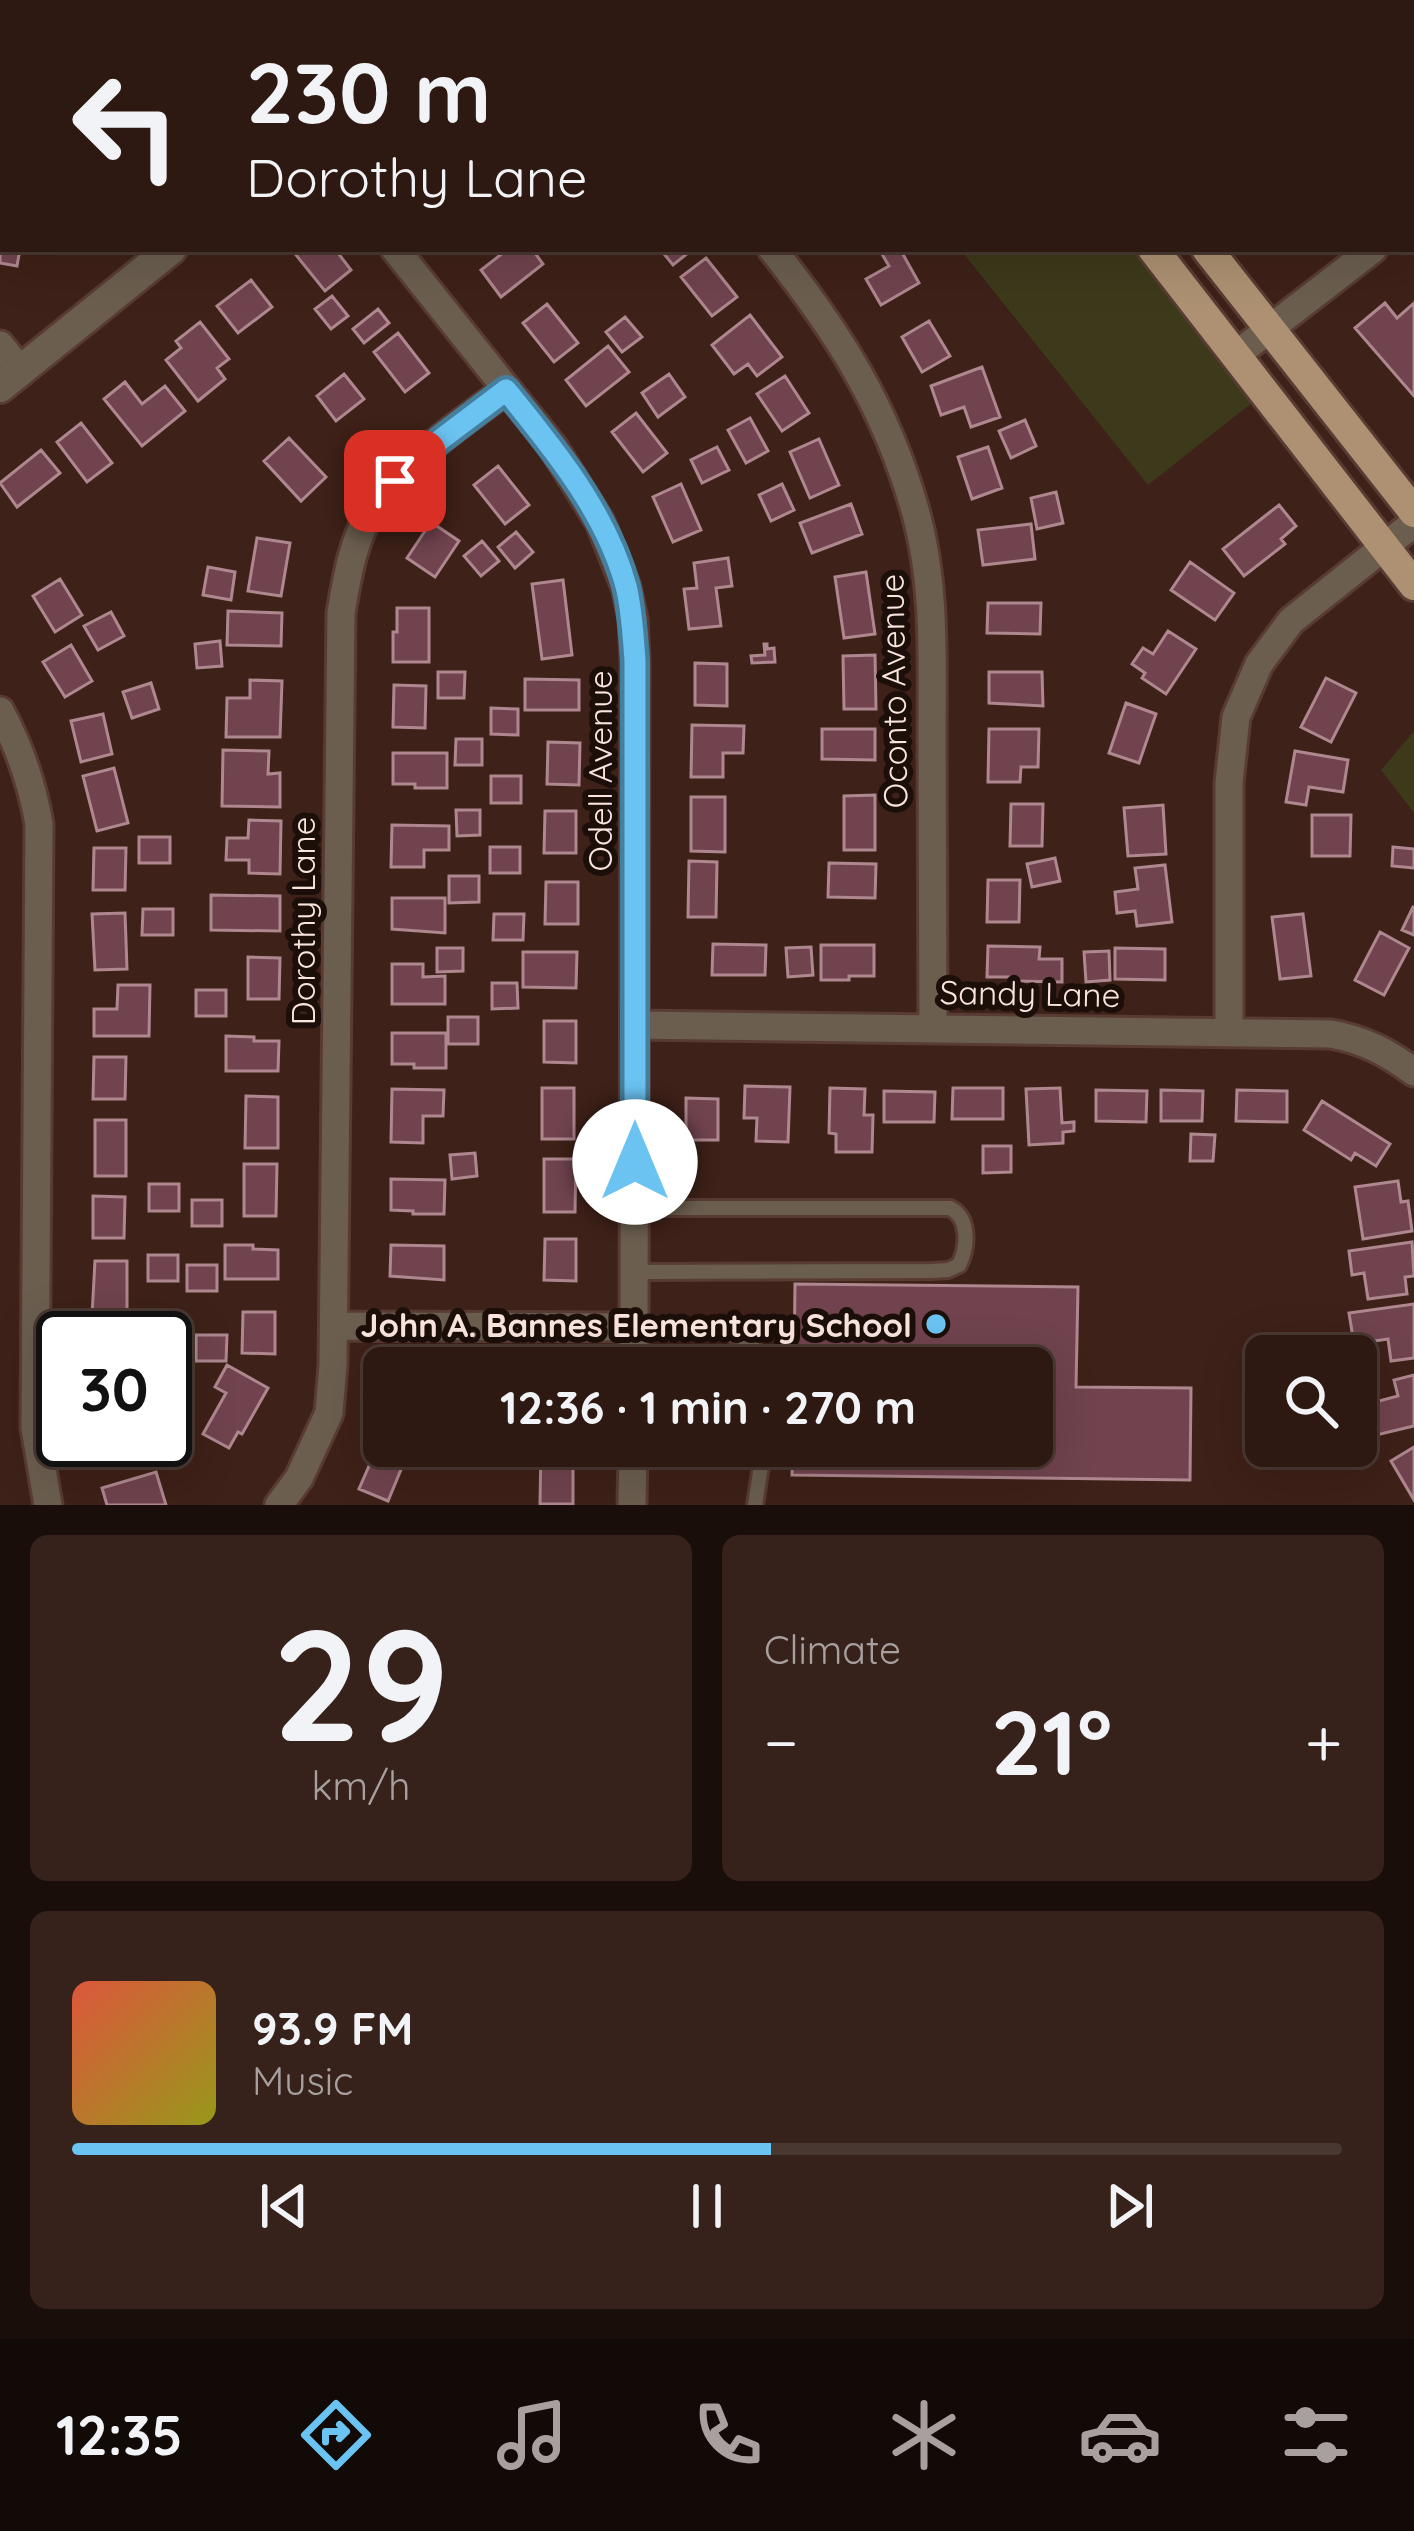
<!DOCTYPE html>
<html lang="en">
<head>
<meta charset="utf-8">
<style>
	:root { --surface:#2e1912; --page:#36221b; --text:#f1f3f6; --muted:#a7a09f; --line:#493832; --accent:#6bc3f2 }
	body { margin:0; font-family:Quicksand,sans-serif; background:var(--page); color:var(--text); height:100vh; display:flex; flex-direction:column; font-size:45px; white-space:nowrap }
	* { box-sizing:border-box; margin:0 }
	p { font-size:39px; color:var(--muted) }
	.icon { flex:none; width:66px; height:66px; fill:none; stroke:currentColor; stroke-width:2; stroke-linecap:round; stroke-linejoin:round }
	.map { position:relative; height:1505px; overflow:hidden }
	.sheet { display:flex; flex-direction:column; gap:30px; padding:30px; background:#190e0a; flex:1 }
	.sheet>* { flex:none }
	.banner { position:absolute; left:0px; top:0px; width:1416px; height:252px; box-shadow:0 12px 48px #0002,0 0 0 3px var(--line); background:#2e1912; color:var(--text); overflow:hidden }
	.buttons { position:absolute; left:1245px; top:1335px; display:grid; gap:24px }
	.buttons a { display:grid; place-items:center; width:132px; height:132px; border-radius:18px; background:var(--surface); box-shadow:0 12px 48px #0002,0 0 0 3px var(--line); font-size:60px }
	.speed { position:absolute; left:36px; top:1311px; display:flex; gap:24px; font-size:60px; font-weight:700; text-align:center }
	.speed>* { display:grid; place-content:center; width:156px; height:156px; border-radius:50%; background:var(--surface); box-shadow:0 12px 48px #0002,0 0 0 3px var(--line); line-height:1 }
	.speed .limit { border:6px solid #111; border-radius:18px; background:#fff; color:#111 }
	.pin { position:absolute; display:grid; place-items:center; width:102px; height:102px; color:#fff; margin:-51px; border-radius:24px; box-shadow:0 6px 18px #0006 }
	.me { position:absolute; width:132px; margin:-66px; rotate:0deg; stroke-linejoin:round; filter:drop-shadow(0 0 9px #0008) }
	.turn { display:flex; align-items:center; gap:42px; height:252px; padding:0 48px; font-size:54px }
	.turn .icon { width:156px; height:156px; stroke-width:2.5 }
	.turn b { display:block; font-size:84px; line-height:102px }
	.big { font-size:90px; font-weight:700; line-height:1.1 }
	.sheet .tile { flex:1; display:flex; flex-direction:column; justify-content:center; gap:18px; min-width:0; padding:0 42px; border-radius:18px; background:var(--page) }
	.sheet .dial { align-items:center; gap:0 }
	.dial b { font-size:156px; line-height:1 }
	.song { display:flex; align-items:center; gap:36px }
	.cover { width:144px; height:144px; border-radius:18px; background:linear-gradient(135deg,hsl(10 70% 55%),hsl(60 70% 35%)) }
	.played { height:12px; border-radius:6px; background:linear-gradient(90deg,var(--accent) 55%,var(--line) 55%) }
	.keys { display:flex; justify-content:space-around; direction:ltr }
	.heat { display:flex; justify-content:space-between; align-items:center; font-size:66px; direction:ltr }
	.sheet .tiles { flex:1; display:grid; gap:30px; grid-template-columns:1fr 1fr }
	.tile:last-child { grid-column:span 2 }
	.trip { position:absolute; left:363px; top:1347px; width:690px; height:120px; border-radius:18px; background:var(--surface); box-shadow:0 12px 48px #0002,0 0 0 3px var(--line); font-weight:700; line-height:120px; text-align:center }
	.tab-bar { display:flex; height:192px; justify-content:space-around; align-items:center; background:#120a07; color:var(--muted) }
	.tab-bar .icon { width:84px; height:84px }
	.tab-bar .active { color:var(--accent) }
	.tab-bar b { font-size:54px; color:var(--text) }
	.map>svg:first-child { display:block }
</style>
</head>
<body>
<div class="map">
<svg width="1414" height="1505" viewBox="0 0 1414 1505">
	<rect width="100%" height="100%" fill="#3e2118"/>
	<path fill="#3d391b" d="M960,249h172l121,153 -105,83z
		M1414,731v82l-33,-43z"/>
	<path fill="#70434e" stroke="#ae878f" stroke-width="3" d="M251,0h65l-1,3h-54z
		M807,0h72l-4,3h-66z
		M0,124l3,1v124h17l-3,17 -17,-3z
		M335,249l16,21 -26,21 -33,-41z
		M508,249h24l11,15 -42,33 -20,-27z
		M660,249h33l-20,16z
		M879,249h21l19,34 -38,22 -15,-26 23,-13z
		M706,258l31,39 -25,19 -31,-39z
		M251,280l21,27 -34,26 -21,-27z
		M332,296l16,20 -17,13 -16,-20z
		M1385,303l12,15 17,-15v93l-59,-68z
		M547,304l31,39 -24,19 -31,-39z
		M378,309l11,14 -25,20 -11,-14z
		M750,315l32,42 -25,19 -9,-12 -14,10 -22,-29z
		M625,317l17,20 -20,15 -16,-20z
		M929,321l21,35 -28,16 -20,-35z
		M200,322l29,37 -12,9 8,11 -27,22 -32,-41 15,-12 -5,-7z
		M398,333l31,40 -24,19 -31,-40z
		M608,346l21,26 -43,34 -20,-26z
		M982,367l18,50 -29,10 -7,-20 -23,8 -10,-29z
		M344,374l20,25 -28,22 -19,-25z
		M669,374l16,23 -27,20 -16,-24z
		M785,376l24,37 -27,18 -25,-37z
		M125,382l17,22 23,-18 20,25 -43,35 -38,-47z
		M636,413l31,40 -24,19 -31,-40z
		M750,418l18,33 -22,12 -18,-33z
		M1025,420l11,26 -25,12 -12,-27z
		M81,423l31,40 -25,19 -30,-40z
		M289,438l37,39 -25,24 -37,-40z
		M819,439l20,46 -29,13 -20,-46z
		M717,447l12,23 -27,13 -11,-23z
		M988,447l14,41 -30,11 -14,-42z
		M41,450l19,23 -43,34 -17,-24z
		M498,466l31,39 -24,19 -31,-39z
		M681,484l20,46 -28,12 -20,-45z
		M782,484l12,26 -23,11 -12,-26z
		M1056,492l7,31 -26,6 -6,-31z
		M851,504l11,30 -50,19 -12,-30z
		M1279,505l17,21 -15,13 4,5 -41,32 -21,-27z
		M431,522l28,19 -24,36 -28,-19z
		M1031,524l4,35 -52,6 -5,-35z
		M516,532l17,20 -18,16 -17,-21z
		M257,538l33,5 -9,53 -33,-5z
		M482,541l17,20 -18,15 -17,-20z
		M728,558l4,28 -16,2 5,38 -32,3 -5,-40 13,-1 -3,-25z
		M1190,562l44,31 -19,27 -44,-30z
		M208,567l27,5 -4,28 -28,-5z
		M866,572l9,62 -31,4 -9,-61z
		M60,579l22,36 -27,17 -22,-36z
		M563,580l9,75 -30,4 -10,-75z
		M988,603h53l-1,31 -53,-1z
		M397,608h32v54h-36v-30h4z
		M228,611l54,2 -1,33 -54,-1z
		M111,612l13,24 -26,14 -14,-24z
		M1168,631l28,18 -30,45 -24,-16 3,-5 -13,-9 11,-16 10,6z
		M220,641l2,25 -25,2 -2,-24z
		M764,644h3v5l7,-1 1,14 -23,1 -1,-7 14,-1z
		M71,645l21,36 -27,16 -22,-35z
		M875,655l1,54h-32l-1,-53z
		M695,663l32,1v42l-32,-1z
		M438,672h27l-1,26h-26z
		M989,672h53l1,34 -54,-3z
		M1326,678l30,15 -25,49 -30,-15z
		M525,679l54,1v30h-54z
		M250,680l32,1 -2,56h-54l1,-39h23z
		M151,683l8,26 -27,9 -9,-26z
		M394,685l32,1 -1,42 -32,-1z
		M1126,703l30,11 -17,49 -30,-10z
		M491,708l27,1v26l-27,-1z
		M103,714l9,40 -31,8 -10,-41z
		M692,725l52,1 -1,27h-20v24h-32z
		M822,729h53v31l-53,-1z
		M989,729h50l-1,38h-17l-1,15h-32z
		M456,739h26v26h-27z
		M548,742l32,1 -1,42 -32,-1z
		M223,750l46,1 -1,23 12,-1v34l-58,-1z
		M1295,751l53,9 -5,32 -34,-5 -3,18 -20,-3z
		M393,753h54v35h-32v-4h-22z
		M114,768l14,55 -31,8 -14,-55z
		M491,776h30v27h-30z
		M875,795v55h-31v-54z
		M691,797h34v55l-34,-1z
		M1011,804h32l-1,42h-32z
		M1163,805l3,49 -38,2 -4,-48z
		M456,810h24v25l-23,1z
		M545,811h31v42h-32z
		M1312,815h39l-1,41h-38z
		M249,820l32,1 -1,53 -31,-1v-13h-23l1,-22h21z
		M392,825l57,1v24h-25v17h-33z
		M139,837h31v26h-31z
		M490,847h30v26h-30z
		M1393,847l21,2v19l-22,-2z
		M94,848h32l-1,42h-32z
		M1055,858l5,23 -28,6 -5,-23z
		M689,861l28,1 -1,55h-28z
		M829,863l47,1 -1,34 -47,-1z
		M1165,865l7,57 -35,4 -2,-15 -18,2 -2,-21 23,-3 -3,-21z
		M449,876h30v26l-30,1z
		M988,880h32l-1,42h-32z
		M546,882h32v42h-33z
		M211,895l69,1v35l-69,-1z
		M392,898h53v35l-53,-4z
		M1413,907h1v28l-12,-5z
		M143,909h30v26h-31z
		M125,913l2,56 -32,1 -3,-56z
		M494,914h30l-1,26h-30z
		M1303,914l8,62 -31,3 -8,-62z
		M1380,932l29,16 -25,47 -29,-15z
		M713,944l53,1 -1,30h-53z
		M821,945h53v31h-25v4h-28z
		M988,946l52,1 -1,12h23v23l-50,-1v-4h-25z
		M811,947l2,28 -25,2 -2,-29z
		M437,948h26v23l-26,1z
		M1115,948l50,1v31l-50,-1z
		M1109,951l1,29 -24,2 -2,-30z
		M523,952h54l-1,36 -53,-1z
		M248,957l32,1 -1,41h-31z
		M392,964h31v13l22,-1v28h-53z
		M492,983h25l1,25 -26,1z
		M118,985h32l-1,51h-55v-27h23z
		M196,990h30v26h-30z
		M448,1017h30v27h-30z
		M544,1021h32v42l-32,-1z
		M392,1033h54v35h-32v-4h-22z
		M226,1036l28,1v4h25l-1,30h-52z
		M94,1057h32l-1,42h-32z
		M745,1086l45,1 -2,55 -32,-1 1,-23h-13z
		M542,1088h32v51h-32z
		M830,1088l35,1 -1,26h9l-1,37h-36v-18l-7,-1z
		M953,1088h50v31h-51z
		M1060,1088l2,35 12,-1v9l-11,1v11l-34,2 -3,-56z
		M392,1089l52,1 -1,26h-20v27l-32,-1z
		M1096,1090l51,1 -1,31 -50,-1z
		M1161,1090l42,1 -1,30h-41z
		M1237,1090l50,1v31l-51,-1z
		M884,1091l51,1 -1,30h-50z
		M246,1096l32,1v51h-33z
		M686,1098l32,1v41h-32z
		M1322,1101l68,43 -14,22 -21,-13 -4,7 -47,-30z
		M95,1120h31v56h-31z
		M1191,1134l24,1 -2,26h-23z
		M983,1146h28v26l-28,1z
		M475,1153l2,23 -25,3 -2,-24z
		M544,1159h32l-1,53h-31z
		M244,1164h33l-1,52h-32z
		M391,1179l54,1 -1,34h-31v-3l-22,-1z
		M1398,1181l3,21 7,-1 4,30 -49,8 -8,-52z
		M149,1184h30v27h-30z
		M93,1196l32,1 -1,41h-31z
		M192,1200h30v26h-30z
		M545,1239h31v42l-32,-1z
		M1412,1242l2,34 -9,1 2,17 -39,5 -4,-26 -12,2 -3,-24z
		M225,1245h28v4l25,1v29h-53z
		M391,1245l53,1v34l-54,-4z
		M148,1255h30v26h-30z
		M95,1261h32v54h-35z
		M187,1265h30v26h-30z
		M795,1284l283,3 -2,100 115,1 -1,92 -398,-5 1,-29h239v-78h-238z
		M1414,1304v54l-23,3 -3,-22 -34,5 -5,-31z
		M243,1312h32v42l-33,-1z
		M92,1325h31v13h-31z
		M196,1335h31l-1,26h-30z
		M227,1365l41,23 -26,46 -4,-2 -9,16 -26,-14 23,-41 -11,-6z
		M1414,1375v51l-46,11 -8,-31 38,-10 -4,-16z
		M96,1440h32v13l-32,1z
		M379,1443l28,12 -19,46 -29,-12z
		M541,1446h32v58h-33z
		M1414,1447v53l-23,-39z
		M156,1472l10,33h-59l-5,-17z"/>
	<g fill="none" stroke-linecap="round" stroke-linejoin="round">
		<g stroke="#583c34" stroke-width="20">
			<path id="service" d="M787,0l3,3
				M890,0l2,3
				M1103,0l3,3
				M1252,0l3,3
				M1312,0l2,3
				M647,3l4,-3
				M1141,3l4,-3
				M1179,3l3,-3
				M635,1272l296,-1 17,-1 11,-5c9,-18 11,-47 -9,-57h-315
				M635,1327l85,3 30,10 11,28
				M755,1505l9,-59"/>
		</g>
		<g stroke="#583c34" stroke-width="33">
			<path id="minor" d="M199,0l3,3
				M576,0l2,3
				M1413,228l1,-1
				M395,249l158,198 47,75 26,65 7,32 2,41 -1,708
				M772,249c66,83 114,158 143,261 21,74 17,151 17,227 0,97 1,194 1,291
				M0,345l21,26
				M1236,355l137,-106
				M0,711c20,37 32,72 39,113l-4,604 13,77
				M636,1025l695,9c33,6 56,18 83,38
				M1229,1031v-248l7,-66 23,-53 32,-43 123,-98
				M335,1326l300,1
				M279,1505l20,-27 30,-65 4,-48 8,-752c6,-36 12,-75 33,-106 33,-48 86,-83 132,-117
				M632,1505l1,-59"/>
		</g>
		<g stroke="#583c34" stroke-width="36">
			<path id="tertiary" d="M475,3l4,-3
				M0,387l171,-138"/>
		</g>
		<g stroke="#583c34" stroke-width="36">
			<path id="primary" d="M954,0l3,3
				M1010,0l2,3
				M1153,249l261,336
				M1207,249l207,263"/>
		</g>
		<use href="#service" stroke="#6b5e4f" stroke-width="14"/>
		<use href="#minor" stroke="#6b5e4f" stroke-width="27"/>
		<use href="#tertiary" stroke="#6b5e4f" stroke-width="30"/>
		<use href="#primary" stroke="#ad9172" stroke-width="30"/>
	</g>
	<g fill="none" stroke-linecap="round" stroke-linejoin="round">
		<g stroke="#467f9d" stroke-width="30">
			<path id="route" d="M395,481l45,-41 66,-50c47,58 100,122 120,196 6,24 7,49 9,74v502"/>
		</g>
		<use href="#route" stroke="#6bc3f2" stroke-width="21"/>
	</g>
	<circle fill="#6bc3f2" stroke="#1c0f0a" stroke-width="4.5" cx="936" cy="1324" r="12"/>
	<g text-anchor="middle" dominant-baseline="central" stroke-width="12" stroke-linejoin="round" paint-order="stroke">
		<g font-size="33" fill="#f9e4de" stroke="#1c0f0a">
			<text transform="translate(893 691) rotate(-91)">Oconto Avenue</text>
			<text transform="translate(599 771) rotate(-90)">Odell Avenue</text>
			<text transform="translate(302 921) rotate(-90)">Dorothy Lane</text>
			<text transform="translate(1030 993) rotate(1)">Sandy Lane</text>
		</g>
		<g font-size="33" font-weight="bold" fill="#f9e4de" stroke="#1c0f0a" text-anchor="end">
			<text x="912" y="1324">John A. Bannes Elementary School</text>
		</g>
	</g>
</svg>
<div class="buttons">
<a><svg class="icon" aria-label="search" viewBox="0 0 24 24"><circle cx="10" cy="10" r="6"/><path d="M15 15l6 6"/></svg></a>
</div>
<div class="speed"><div class="limit">30</div></div>
<div class="pin" style="left:395px;top:481px;background:#d93025"><svg class="icon" aria-label="arrive" viewBox="0 0 24 24"><path d="M6 21V4h12l-3 4 3 4H6"/></svg></div>
<svg class="me" style="left:635px;top:1162px" viewBox="-20 -20 40 40"><circle r="19" fill="#fff"/><path d="M0-13L10 11 0 6-10 11z" fill="#6bc3f2"/></svg>
<div class="trip">12:36 · 1 min · 270 m</div>
<div class="banner">
<div class="turn"><svg class="icon" aria-label="left" viewBox="0 0 24 24"><path d="M17 20v-9H6M10 6l-5 5 5 5"/></svg><div><b>230 m</b>Dorothy Lane</div></div>
</div>
</div>
<section class="sheet">
<div class="tiles">
<div class="tile dial"><b>29</b><p>km/h</p></div>
<div class="tile"><p>Climate</p>
<div class="heat"><a>−</a><b class="big">21°</b><a>+</a></div>
</div>
<div class="tile">
<div class="song"><i class="cover"></i><div><b>93.9 FM</b><p>Music</p></div></div>
<div class="played"></div>
<div class="keys"><svg class="icon" aria-label="previous" viewBox="0 0 24 24"><path d="M18 5L8 12l10 7zM5 5v14"/></svg><svg class="icon" aria-label="pause" viewBox="0 0 24 24"><path d="M8 5v14M16 5v14"/></svg><svg class="icon" aria-label="next" viewBox="0 0 24 24"><path d="M6 5l10 7-10 7zM19 5v14"/></svg></div>
</div>
</div>
</section>
<nav class="tab-bar">
<b>12:35</b>
<svg class="icon active" aria-label="directions" viewBox="0 0 24 24"><path d="M12 3l9 9-9 9-9-9zM9 14v-3h6M13 9l2 2-2 2"/></svg>
<svg class="icon" aria-label="music" viewBox="0 0 24 24"><path d="M9 18V5l10-2v13"/><circle cx="6" cy="18" r="3"/><circle cx="16" cy="16" r="3"/></svg>
<svg class="icon" aria-label="phone" viewBox="0 0 24 24"><path d="M5 4h4l2 5-3 2q2 4 5 5l2-3 5 2v4C11 20 4 13 5 4z"/></svg>
<svg class="icon" aria-label="climate" viewBox="0 0 24 24"><path d="M12 3v18M4 7l16 10M4 17L20 7"/></svg>
<svg class="icon" aria-label="car" viewBox="0 0 24 24"><path d="M5 17H2v-5l4-1 3-4h7l3 4 3 1v5h-3M9 17h6M6 11h13"/><circle cx="7" cy="17" r="2"/><circle cx="17" cy="17" r="2"/></svg>
<svg class="icon" aria-label="filters" viewBox="0 0 24 24"><path d="M4 7h16M4 17h16"/><circle cx="9" cy="7" r="2"/><circle cx="15" cy="17" r="2"/></svg>
</nav>
</body>
</html>
